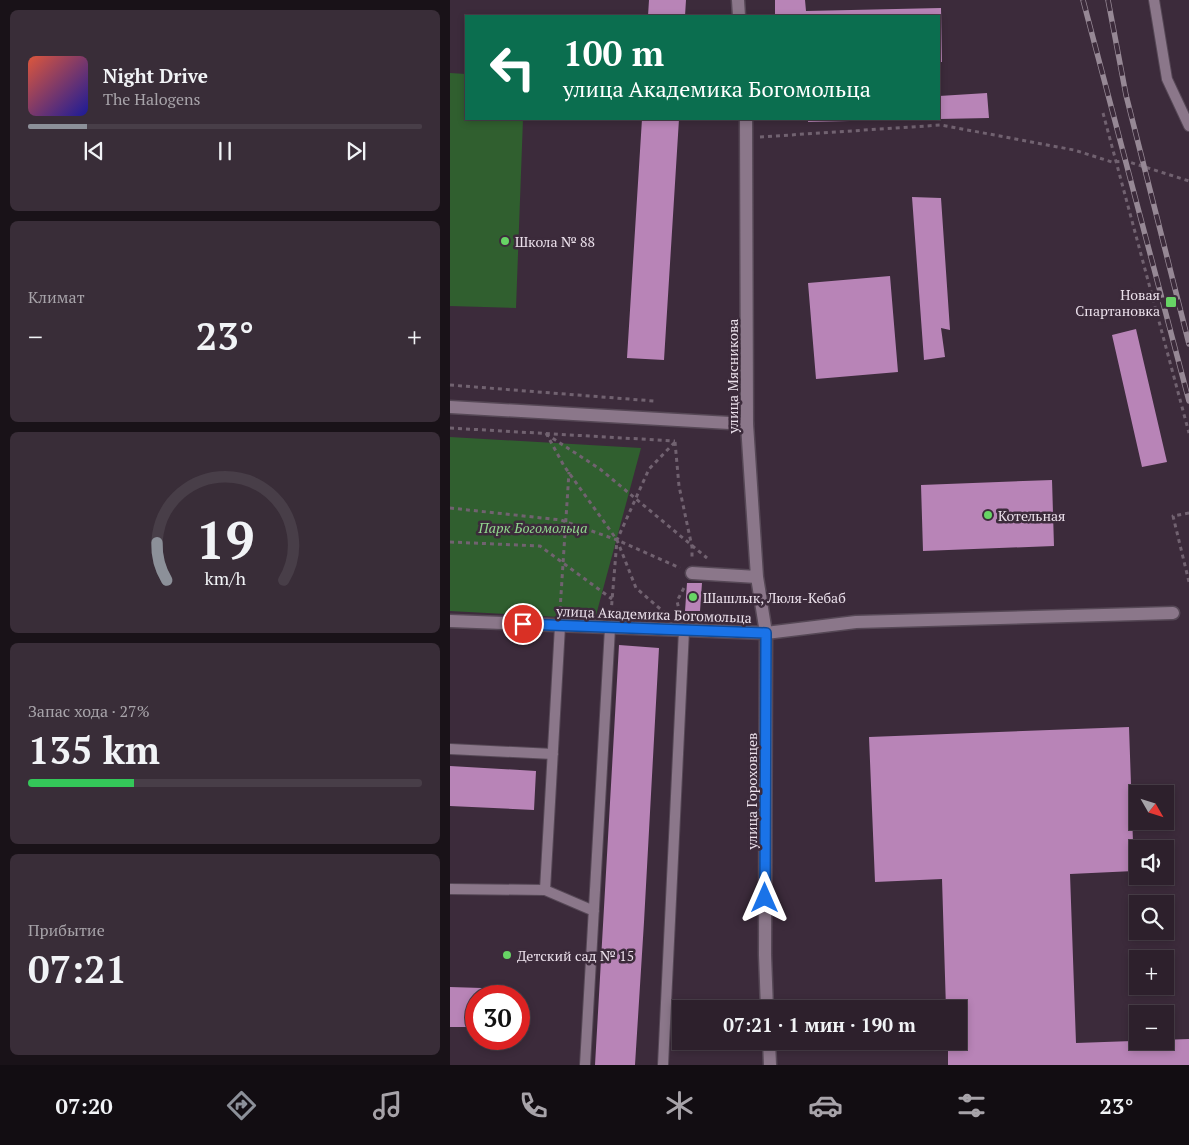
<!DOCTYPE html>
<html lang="ru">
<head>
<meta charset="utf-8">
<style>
	:root { --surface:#2d202c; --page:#392d38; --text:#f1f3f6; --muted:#a7a3a9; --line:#483e48; --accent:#8c9099 }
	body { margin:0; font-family:"PT Serif",serif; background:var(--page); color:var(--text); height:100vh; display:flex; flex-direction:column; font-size:19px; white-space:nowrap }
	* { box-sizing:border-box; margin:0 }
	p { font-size:16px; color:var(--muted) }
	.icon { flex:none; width:28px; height:28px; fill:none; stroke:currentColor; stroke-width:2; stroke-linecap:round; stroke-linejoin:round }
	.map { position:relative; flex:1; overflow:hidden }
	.details { display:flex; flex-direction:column; gap:10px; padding:10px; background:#191218; width:450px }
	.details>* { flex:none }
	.hud { position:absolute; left:15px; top:15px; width:475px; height:105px; border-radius:0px; box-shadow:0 2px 8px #0003,0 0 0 1px var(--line); background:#0b6e4f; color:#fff; overflow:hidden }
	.needle { width:32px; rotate:129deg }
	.fabs { position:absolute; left:679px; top:785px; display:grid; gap:10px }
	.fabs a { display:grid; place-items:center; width:45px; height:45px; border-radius:0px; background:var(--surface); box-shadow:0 2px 8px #0003,0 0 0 1px var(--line); font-size:25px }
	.speed { position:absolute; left:15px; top:985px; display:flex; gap:10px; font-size:25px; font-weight:700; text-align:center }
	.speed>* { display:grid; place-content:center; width:65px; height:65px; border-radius:50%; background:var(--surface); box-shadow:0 2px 8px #0003,0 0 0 1px var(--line); line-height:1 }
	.speed .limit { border:8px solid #d22; background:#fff; color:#111 }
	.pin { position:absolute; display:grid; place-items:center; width:42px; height:42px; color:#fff; margin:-21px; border:2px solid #fff; border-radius:50%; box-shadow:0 1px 5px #0007 }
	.me { position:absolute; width:55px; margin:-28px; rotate:0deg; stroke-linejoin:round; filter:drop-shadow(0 0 4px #0008) }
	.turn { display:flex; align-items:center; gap:18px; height:105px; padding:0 15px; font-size:22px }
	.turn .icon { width:65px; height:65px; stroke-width:2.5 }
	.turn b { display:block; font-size:35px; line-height:42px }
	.big { font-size:38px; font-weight:700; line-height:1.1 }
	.details .tile { flex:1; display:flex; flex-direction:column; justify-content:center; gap:8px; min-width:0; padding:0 18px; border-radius:8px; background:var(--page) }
	.details .dial { align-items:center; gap:0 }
	.dial svg { height:130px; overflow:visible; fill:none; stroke:var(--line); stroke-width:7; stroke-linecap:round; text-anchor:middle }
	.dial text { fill:var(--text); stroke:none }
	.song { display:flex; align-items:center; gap:15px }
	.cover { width:60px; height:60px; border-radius:8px; background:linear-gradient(135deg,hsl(10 70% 55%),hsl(240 70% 35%)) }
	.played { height:5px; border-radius:2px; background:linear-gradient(90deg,var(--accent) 15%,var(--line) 15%) }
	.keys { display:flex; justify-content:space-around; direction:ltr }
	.heat { display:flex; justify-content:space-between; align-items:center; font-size:28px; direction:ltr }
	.charge { height:8px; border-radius:4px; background:linear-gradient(90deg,#34c759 27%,var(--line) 0) }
	.trip { position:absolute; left:222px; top:1000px; width:295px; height:50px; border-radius:0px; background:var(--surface); box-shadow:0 2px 8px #0003,0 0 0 1px var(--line); font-weight:700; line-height:50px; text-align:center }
	.tab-bar { display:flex; height:80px; justify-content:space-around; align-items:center; background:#120d12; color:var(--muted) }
	.tab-bar .icon { width:35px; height:35px }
	.tab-bar .current { color:var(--accent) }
	.tab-bar b { font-size:22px; color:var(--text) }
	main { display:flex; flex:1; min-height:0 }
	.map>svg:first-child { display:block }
</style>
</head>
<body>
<main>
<section class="details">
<div class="tile">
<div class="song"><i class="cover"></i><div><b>Night Drive</b><p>The Halogens</p></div></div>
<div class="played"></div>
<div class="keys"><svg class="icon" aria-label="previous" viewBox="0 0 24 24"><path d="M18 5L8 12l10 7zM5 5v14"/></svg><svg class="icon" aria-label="pause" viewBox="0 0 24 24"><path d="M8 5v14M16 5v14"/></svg><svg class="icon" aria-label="next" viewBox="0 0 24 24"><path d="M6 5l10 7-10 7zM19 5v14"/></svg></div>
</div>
<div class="tile"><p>Климат</p>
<div class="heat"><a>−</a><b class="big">23°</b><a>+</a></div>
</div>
<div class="tile dial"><svg viewBox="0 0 100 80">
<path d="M14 69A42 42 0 1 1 86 69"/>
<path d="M14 69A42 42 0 0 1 8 46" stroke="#8c9099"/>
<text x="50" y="56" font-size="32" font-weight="700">19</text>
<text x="50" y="72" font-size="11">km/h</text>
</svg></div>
<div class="tile"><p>Запас хода · 27%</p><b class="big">135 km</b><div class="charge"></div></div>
<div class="tile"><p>Прибытие</p><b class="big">07:21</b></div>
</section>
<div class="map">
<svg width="739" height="1065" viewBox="0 0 739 1065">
	<rect width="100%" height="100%" fill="#3c2b3b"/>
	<path fill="#305f2f" d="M0,73l16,1v45h57l-7,189 -66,-2z
		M0,437l191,11 -46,171 -145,-8z"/>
	<path fill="#b884b7" d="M199,0h37l-1,16h-37z
		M325,0h30l1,11 135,-3 1,54h-3v-46h-164z
		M537,93l2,25 -50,1v-23z
		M192,119h37l-15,241 -37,-2z
		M358,119h83v1l-83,2z
		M462,197l29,1 9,132 -9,-2 4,29 -21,3z
		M440,276l8,96 -82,7 -8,-96z
		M686,329l31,133 -25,5 -30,-132z
		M602,480l2,66 -131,5 -2,-66z
		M237,583h15l-2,28h-15z
		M169,645l40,3 -15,274 -9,143h-40z
		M679,727l5,144 -64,3 6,169 113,-4v26h-241v-24h11v-32h-13l-4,-130 -67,3 -6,-145z
		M0,766l86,5 -2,39 -84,-4z
		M0,987l32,1v8h-6v31h-26z"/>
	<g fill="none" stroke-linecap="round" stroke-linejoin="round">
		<g stroke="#564856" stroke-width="12">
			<path id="service" d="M704,0l13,79 22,47
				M0,749l103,5
				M0,889l95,1 49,21
				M95,890l15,-264
				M135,1065l25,-437
				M213,1065l21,-435"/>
		</g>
		<g stroke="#564856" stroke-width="15">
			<path id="minor" d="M297,424l10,153 9,56 -1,322 2,54
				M242,573l65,4
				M0,621l316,12 90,-11 317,-9
				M319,1041l1,24"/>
		</g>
		<g stroke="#564856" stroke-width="15">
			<path id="tertiary" d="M288,0l1,16
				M0,407l297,17 -1,-305"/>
		</g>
		<path stroke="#716270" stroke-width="3" stroke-dasharray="4 4" stroke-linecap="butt" d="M653,113l86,320
			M310,137l181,-12 133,25 38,12 14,-1 63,20
			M0,385l204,16
			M0,428l225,13
			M96,433l18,33 53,74 19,48 29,25
			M96,434l54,35 107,89
			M225,442l4,44 13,61v12
			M0,508l111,12 56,20 63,28
			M739,513l-16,3 16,66
			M0,542l90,4 72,53
			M110,610l9,-138
			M161,613l6,-73 32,-71 26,-27
			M230,614l-3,-13 8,-15"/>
		<use href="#service" stroke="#8b778a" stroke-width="10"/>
		<use href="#minor" stroke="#8b778a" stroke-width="12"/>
		<use href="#tertiary" stroke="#8b778a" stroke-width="12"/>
		<g stroke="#968895" stroke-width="5.5">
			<path id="rail" d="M633,0l106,401
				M658,0l18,95 63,249"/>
		</g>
		<use href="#rail" stroke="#3c2b3b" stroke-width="4" stroke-dasharray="11" stroke-linecap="butt"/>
	</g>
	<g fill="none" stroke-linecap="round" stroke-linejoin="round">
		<g stroke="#114b97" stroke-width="12">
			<path id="route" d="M73,624l243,9 -1,265"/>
		</g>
		<use href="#route" stroke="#1a73e8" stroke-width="9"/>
	</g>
	<g fill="#67d465" stroke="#3c2b3b" stroke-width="2">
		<circle cx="55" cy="241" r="5"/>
		<rect x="715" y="296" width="12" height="12" rx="2.5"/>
		<circle cx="538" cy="515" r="5"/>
		<circle cx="243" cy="597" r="5"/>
		<circle cx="57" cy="955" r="5"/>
	</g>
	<g text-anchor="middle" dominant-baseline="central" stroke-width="5" stroke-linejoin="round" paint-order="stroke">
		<g font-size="14" fill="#ebe0eb" stroke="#3c2b3b" text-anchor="start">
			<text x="65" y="241">Школа № 88</text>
			<text x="710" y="294" text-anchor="end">Новая<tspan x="710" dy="16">Спартановка</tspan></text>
			<text x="548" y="515">Котельная</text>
			<text x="253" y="597">Шашлык, Люля-Кебаб</text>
			<text x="67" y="955">Детский сад № 15</text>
		</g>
		<g font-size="14" fill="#ebe0eb" stroke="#3c2b3b">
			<text transform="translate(282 376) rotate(-90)">улица Мясникова</text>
			<text transform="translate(204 614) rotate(2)">улица Академика Богомольца</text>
			<text transform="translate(301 791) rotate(-90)">улица Гороховцев</text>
		</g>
		<g font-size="14" font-style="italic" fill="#91d78e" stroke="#3c2b3b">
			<text x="83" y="527">Парк Богомольца</text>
		</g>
	</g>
</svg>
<div class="fabs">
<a><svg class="needle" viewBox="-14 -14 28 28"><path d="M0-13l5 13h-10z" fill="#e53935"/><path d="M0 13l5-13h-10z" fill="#a7a3a9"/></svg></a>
<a><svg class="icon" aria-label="sound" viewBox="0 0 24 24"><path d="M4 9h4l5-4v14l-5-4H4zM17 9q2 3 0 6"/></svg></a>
<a><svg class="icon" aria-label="search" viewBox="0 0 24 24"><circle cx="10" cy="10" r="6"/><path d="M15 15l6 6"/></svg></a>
<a>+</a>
<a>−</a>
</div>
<div class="speed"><div class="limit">30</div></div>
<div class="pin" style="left:73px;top:624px;background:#d93025"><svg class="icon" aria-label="arrive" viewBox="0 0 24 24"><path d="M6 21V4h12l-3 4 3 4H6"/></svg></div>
<svg class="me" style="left:315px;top:898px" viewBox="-20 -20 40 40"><path d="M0-17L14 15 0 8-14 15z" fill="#1a73e8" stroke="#fff" stroke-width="4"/></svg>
<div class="trip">07:21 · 1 мин · 190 m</div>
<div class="hud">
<div class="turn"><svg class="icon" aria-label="left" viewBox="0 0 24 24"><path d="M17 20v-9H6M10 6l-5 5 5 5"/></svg><div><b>100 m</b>улица Академика Богомольца</div></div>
</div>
</div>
</main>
<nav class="tab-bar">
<b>07:20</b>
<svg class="icon current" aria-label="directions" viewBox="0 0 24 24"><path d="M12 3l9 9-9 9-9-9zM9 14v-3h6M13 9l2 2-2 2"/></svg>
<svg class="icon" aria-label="music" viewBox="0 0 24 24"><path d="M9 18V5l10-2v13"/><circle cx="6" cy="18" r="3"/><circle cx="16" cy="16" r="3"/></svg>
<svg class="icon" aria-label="phone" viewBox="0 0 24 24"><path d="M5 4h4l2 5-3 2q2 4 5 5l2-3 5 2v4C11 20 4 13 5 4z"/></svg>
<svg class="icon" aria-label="climate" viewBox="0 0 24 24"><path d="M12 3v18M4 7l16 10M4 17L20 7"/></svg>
<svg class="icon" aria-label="car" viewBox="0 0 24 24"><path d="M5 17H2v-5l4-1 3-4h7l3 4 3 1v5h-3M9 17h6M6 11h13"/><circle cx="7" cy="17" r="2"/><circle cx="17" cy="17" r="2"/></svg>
<svg class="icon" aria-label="filters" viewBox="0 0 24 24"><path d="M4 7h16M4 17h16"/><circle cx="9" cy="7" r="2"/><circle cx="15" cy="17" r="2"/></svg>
<b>23°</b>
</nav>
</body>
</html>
